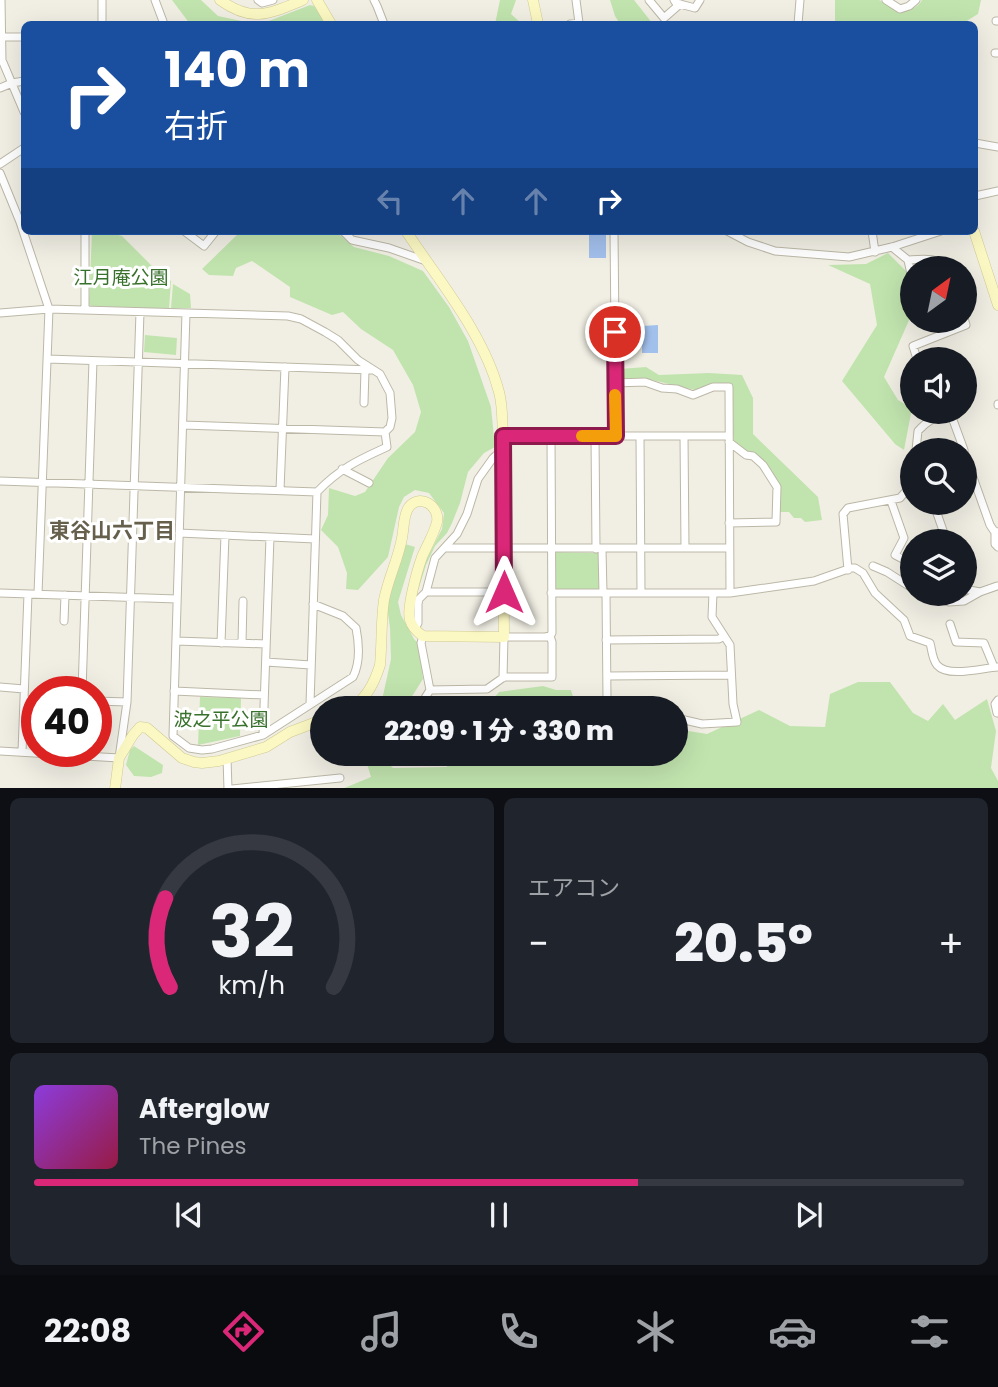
<!DOCTYPE html>
<html lang="ja">
<head>
<meta charset="utf-8">
<style>
	:root { --surface:#171b24; --page:#20242c; --text:#f1f3f6; --muted:#9ea1a6; --line:#363941; --accent:#db2777 }
	body { margin:0; font-family:Poppins,"Noto Sans JP",sans-serif; background:var(--page); color:var(--text); height:100vh; display:flex; flex-direction:column; font-size:26px; white-space:nowrap }
	* { box-sizing:border-box; margin:0 }
	p { font-size:23px; color:var(--muted) }
	.icon { flex:none; width:38px; height:38px; fill:none; stroke:currentColor; stroke-width:2; stroke-linecap:round; stroke-linejoin:round }
	.map { position:relative; height:788px; overflow:hidden }
	.sheet { display:flex; flex-direction:column; gap:10px; padding:10px; background:#0d0f14; flex:1 }
	.sheet>* { flex:none }
	.banner { position:absolute; left:21px; top:21px; width:957px; height:214px; border-radius:10px; box-shadow:0 7px 28px #0002; background:#1a4fa0; color:#fff; overflow:hidden }
	.needle { width:46px; rotate:33deg }
	.fabs { position:absolute; left:900px; top:256px; display:grid; gap:14px }
	.fabs a { display:grid; place-items:center; width:77px; height:77px; border-radius:50%; background:var(--surface); box-shadow:0 7px 28px #0002; font-size:35px }
	.speed { position:absolute; left:21px; top:676px; display:flex; gap:14px; font-size:35px; font-weight:700; text-align:center }
	.speed>* { display:grid; place-content:center; width:91px; height:91px; border-radius:50%; background:var(--surface); box-shadow:0 7px 28px #0002; line-height:1 }
	.speed .limit { border:10px solid #d22; background:#fff; color:#111 }
	.pin { position:absolute; display:grid; place-items:center; width:60px; height:60px; color:#fff; margin:-30px; border:4px solid #fff; border-radius:50%; box-shadow:0 2px 7px #0007 }
	.me { position:absolute; width:77px; margin:-38px; rotate:0deg; stroke-linejoin:round; filter:drop-shadow(0 0 5px #0008) }
	.turn { display:flex; align-items:center; gap:24px; height:147px; padding:0 28px; font-size:32px }
	.turn .icon { width:91px; height:91px; stroke-width:2.5 }
	.turn b { display:block; font-size:49px; line-height:60px }
	.lanes { display:flex; align-items:center; height:66px; padding:0 28px; background:#0003; justify-content:center; gap:35px; direction:ltr }
	.lanes .off { opacity:.35 }
	.big { font-size:52px; font-weight:800; line-height:1.1 }
	.sheet .card { flex:1; display:flex; flex-direction:column; justify-content:center; gap:10px; min-width:0; padding:0 24px; border-radius:10px; background:var(--page) }
	.sheet .dial { align-items:center; gap:0 }
	.dial svg { height:182px; overflow:visible; fill:none; stroke:var(--line); stroke-width:7; stroke-linecap:round; text-anchor:middle }
	.dial text { fill:var(--text); stroke:none }
	.song { display:flex; align-items:center; gap:21px }
	.cover { width:84px; height:84px; border-radius:10px; background:linear-gradient(135deg,hsl(270 70% 55%),hsl(340 70% 35%)) }
	.played { height:7px; border-radius:4px; background:linear-gradient(90deg,var(--accent) 65%,var(--line) 65%) }
	.keys { display:flex; justify-content:space-around; direction:ltr }
	.heat { display:flex; justify-content:space-between; align-items:center; font-size:38px; direction:ltr }
	.sheet .tiles { flex:1; display:grid; gap:10px; grid-template-columns:1fr 1fr }
	.card:last-child { grid-column:span 2 }
	.trip { position:absolute; left:310px; top:696px; width:378px; height:70px; border-radius:35px; background:var(--surface); box-shadow:0 7px 28px #0002; font-weight:800; line-height:70px; text-align:center }
	.dock { display:flex; height:112px; justify-content:space-around; align-items:center; background:#090b0e; color:var(--muted) }
	.dock .icon { width:49px; height:49px }
	.dock .selected { color:var(--accent) }
	.dock b { font-size:32px; color:var(--text) }
	.map>svg:first-child { display:block }
</style>
</head>
<body>
<div class="map">
<svg width="998" height="789" viewBox="0 0 998 789">
	<rect width="100%" height="100%" fill="#f1efe4"/>
	<path fill="#c1e4ae" d="M172,0h29l17,16 28,6v2h-56z
		M500,0h16l-5,14 11,10h-27z
		M610,0h24l19,24h-33l-5,-8z
		M835,0h44l22,11c8,-1 17,-3 21,-11h59l-3,14 -13,8v2h-130z
		M310,5l4,1 8,12 2,6h-63z
		M92,231h10l20,5 30,30 19,15 -2,28 -78,-3 -2,-2z
		M241,231h94l19,16 35,9 34,15 26,36 19,34 23,66 4,40 -11,6 -16,19 -8,31 -8,20 -5,10 -12,13 -9,19 -9,29 -3,-4 11,-28 17,-33 2,-16 -15,-20 -14,-3 -11,7 -5,10 -11,50 -30,33 -12,-1 1,-16 -9,-26 -17,-17 7,-15 1,-27 26,8 10,-4 23,-34 27,-26 6,-20 -8,-27 -20,-35 -32,-21 -18,-17 -11,3 -42,-18v-10l-38,-26 -16,7 -3,8 -24,-1 -7,-6z
		M888,253l19,19 5,29 -2,17 -26,59 14,23 14,8 -8,42 -9,-6 -53,-63 35,-56 -7,-41 -42,-19 38,-1z
		M173,284l17,10 1,14h-20z
		M145,335l32,3 -1,17 -32,-3z
		M646,367l13,8 50,-2 33,2 11,23v36l65,63 4,23 -17,2 -4,-4h-7l-5,-6h-9v-25l-31,-34 -14,-9 -3,-13v-46l-17,-2 -20,7 -43,-10h-31l-2,-11z
		M405,544l10,3 -17,55 3,13 13,24 5,5 4,35 -19,30h-29l7,-9 9,-41 -1,-31 -4,-29z
		M556,552l42,1 2,4v30l-2,3 -42,1 -1,-4 -1,-33z
		M858,682h32l23,31 15,8 15,-17 12,16 32,-21 9,32 -5,37 7,13v7l-656,1 29,-12 -7,-23h18l-1,3 12,11 54,-1v-13h229v-25l31,5 52,-24 31,16 35,1 5,-33z
		M543,686l13,4h15l5,17 6,2h-113l19,-4 11,-13z
		M200,697l41,1 -1,38 -42,9z
		M134,746l29,19 -1,8 -11,4 -17,-1 -8,-11 4,-15z"/>
	<path fill="#a2c0ec" d="M589,231h17v27h-17z
		M658,325v28h-16v-27z"/>
	<g fill="none" stroke-linecap="round" stroke-linejoin="round">
		<g stroke="#bcb8a7" stroke-width="9">
			<path id="street" d="M1,0l1,60 22,52
				M102,0v24
				M155,0l9,24
				M258,0l4,3 11,-3
				M374,0l3,6 7,18
				M649,0l15,18 16,-14
				M674,0l2,3 19,5 5,-8
				M886,0l14,9 9,-3 7,-6
				M996,21h2
				M570,24l9,-1 -3,-23
				M798,24l2,-24
				M1,37h23
				M995,53h3
				M0,88l12,-5 12,-2
				M975,143l23,4
				M0,164l24,-16
				M0,173l20,49 29,87 -11,285
				M975,196l23,-5
				M184,231l20,15 12,-15
				M343,231l9,9 37,8 37,13
				M614,231l2,205
				M727,231l21,11 27,9 74,6 43,-10 49,-16
				M872,231l3,21
				M892,247l16,13c16,-1 28,-3 41,8
				M908,260l4,19
				M85,310v-79
				M0,313l49,-4 239,7 13,3 24,13 13,8 20,20 22,14 10,19 2,25 -2,9 -5,5 -202,-7
				M186,313l-13,423 16,12 13,2 10,-1 51,-14 90,-58c7,-14 6,-34 3,-49l-13,-12 -30,-12
				M47,359l325,11
				M917,359l-4,-13 53,-21 -2,-7
				M364,403l1,-33
				M998,404v1
				M503,436h226
				M595,436l1,113
				M640,436l1,157
				M684,436l1,112
				M729,442l17,13 7,1 10,9 14,22 -1,35 -47,1
				M916,450l2,-19c8,-9 18,-15 29,-16l6,5 11,30
				M964,452l26,73 4,6 4,1
				M342,469l27,14
				M0,481l317,11
				M280,490l5,-123
				M891,501l13,37 -9,17 17,9
				M933,502l13,37
				M995,531v13l3,3
				M179,533l136,6
				M445,548h284
				M602,549l1,44
				M873,566l14,6 25,16
				M848,570l-5,-56 5,-6 52,-10 7,-8 5,-20
				M964,589l16,3 17,-6
				M426,592h78
				M0,593l177,6
				M551,593h179l-1,-206h-16l-20,8 -16,-6 -15,-1 -17,-6 -30,1
				M606,593l1,106 31,10
				M730,593l84,-12 37,-13h4l8,5 12,20 29,27 6,16 20,7c2,7 2,16 7,22 11,13 45,3 61,2
				M921,593l28,9 15,-1 16,-9
				M64,621l1,-26
				M950,624l6,18 28,1 10,24
				M415,629l3,-6v-19l1,-5 7,-7 9,-34 22,-24 10,-20 11,-35 15,-21 10,-9
				M606,640l113,-1 5,-3
				M176,641l90,3
				M221,643l4,-108
				M242,643l1,-42
				M266,662l45,3
				M607,676l124,-1
				M503,678l1,-41h41l5,-1 2,-3 -1,-197
				M0,687l24,2
				M430,690l57,-1 17,-12h48v-35l-2,-6
				M82,691l11,-330
				M174,691l90,4
				M24,700h13
				M96,701l31,1
				M310,704l7,-212c22,-23 41,-32 70,-45l-2,-15
				M418,709l12,-19 -9,-47 2,-7
				M997,713l-2,-9 3,-4
				M676,718l26,6 35,-2 -4,-18 -3,-59 -18,-28 1,-24
				M263,735l7,-198
				M0,751l119,7 8,-56 13,-390
				M22,752l6,-158
				M227,758l1,31
				M407,761l1,-7
				M232,789l108,-11"/>
		</g>
		<g stroke="#cfca95" stroke-width="11">
			<path id="secondary" d="M220,0c32,23 49,14 83,0
				M317,0l14,24
				M533,0l5,24
				M974,231l24,74
				M351,709c16,-12 23,-25 29,-44 2,-20 1,-46 4,-65 4,-21 14,-40 18,-62 2,-9 1,-23 7,-31 11,-14 31,-1 28,15 -3,12 -10,23 -15,35 -4,11 -16,52 -12,63 2,7 7,12 13,16l81,1 -1,-201c-1,-15 0,-29 -4,-44 -15,-58 -60,-111 -93,-161
				M115,789l4,-31 14,-23 7,-8 7,1 35,30 12,4 8,1 17,-2 47,-14 24,-15 32,-12"/>
		</g>
		<use href="#street" stroke="#fff" stroke-width="7"/>
		<use href="#secondary" stroke="#fcf8c3" stroke-width="10"/>
	</g>
	<g fill="none" stroke-linecap="round" stroke-linejoin="round">
		<g stroke="#8e194d" stroke-width="18">
			<path id="route" d="M504,592l-1,-156h113l-1,-104"/>
		</g>
		<use href="#route" stroke="#db2777" stroke-width="12"/>
		<path stroke="#f59e0b" stroke-width="12" d="M582,436h34l-1,-41"/>
	</g>
	<g text-anchor="middle" dominant-baseline="central" stroke-width="6" stroke-linejoin="round" paint-order="stroke">
		<g font-size="19" fill="#38712b" stroke="#fff">
			<text x="121" y="277">江月庵公園</text>
			<text x="221" y="719">波之平公園</text>
		</g>
		<g font-size="21" font-weight="bold" fill="#655f4c" stroke="#fff">
			<text x="112" y="530">東谷山六丁目</text>
		</g>
	</g>
</svg>
<div class="fabs">
<a><svg class="needle" viewBox="-14 -14 28 28"><path d="M0-13l5 13h-10z" fill="#e53935"/><path d="M0 13l5-13h-10z" fill="#9ea1a6"/></svg></a>
<a><svg class="icon" aria-label="sound" viewBox="0 0 24 24"><path d="M4 9h4l5-4v14l-5-4H4zM17 9q2 3 0 6"/></svg></a>
<a><svg class="icon" aria-label="search" viewBox="0 0 24 24"><circle cx="10" cy="10" r="6"/><path d="M15 15l6 6"/></svg></a>
<a><svg class="icon" aria-label="layers" viewBox="0 0 24 24"><path d="M12 4l9 5-9 5-9-5zM3 14l9 5 9-5"/></svg></a>
</div>
<div class="speed"><div class="limit">40</div></div>
<div class="pin" style="left:615px;top:332px;background:#d93025"><svg class="icon" aria-label="arrive" viewBox="0 0 24 24"><path d="M6 21V4h12l-3 4 3 4H6"/></svg></div>
<svg class="me" style="left:504px;top:592px" viewBox="-20 -20 40 40"><path d="M0-17L14 15 0 8-14 15z" fill="#db2777" stroke="#fff" stroke-width="4"/></svg>
<div class="trip">22:09 · 1 分 · 330 m</div>
<div class="banner">
<div class="turn"><svg class="icon" aria-label="right" viewBox="0 0 24 24"><path d="M7 20v-9h11M14 6l5 5-5 5"/></svg><div><b>140 m</b>右折</div></div>
<div class="lanes"><svg class="icon off" aria-label="left" viewBox="0 0 24 24"><path d="M17 20v-9H6M10 6l-5 5 5 5"/></svg><svg class="icon off" aria-label="ahead" viewBox="0 0 24 24"><path d="M12 20V5M6 11l6-6 6 6"/></svg><svg class="icon off" aria-label="ahead" viewBox="0 0 24 24"><path d="M12 20V5M6 11l6-6 6 6"/></svg><svg class="icon" aria-label="right" viewBox="0 0 24 24"><path d="M7 20v-9h11M14 6l5 5-5 5"/></svg></div>
</div>
</div>
<section class="sheet">
<div class="tiles">
<div class="card dial"><svg viewBox="0 0 100 80">
<path d="M14 69A42 42 0 1 1 86 69"/>
<path d="M14 69A42 42 0 0 1 12 30" stroke="#db2777"/>
<text x="50" y="56" font-size="32" font-weight="700">32</text>
<text x="50" y="72" font-size="11">km/h</text>
</svg></div>
<div class="card"><p>エアコン</p>
<div class="heat"><a>−</a><b class="big">20.5°</b><a>+</a></div>
</div>
<div class="card">
<div class="song"><i class="cover"></i><div><b>Afterglow</b><p>The Pines</p></div></div>
<div class="played"></div>
<div class="keys"><svg class="icon" aria-label="previous" viewBox="0 0 24 24"><path d="M18 5L8 12l10 7zM5 5v14"/></svg><svg class="icon" aria-label="pause" viewBox="0 0 24 24"><path d="M8 5v14M16 5v14"/></svg><svg class="icon" aria-label="next" viewBox="0 0 24 24"><path d="M6 5l10 7-10 7zM19 5v14"/></svg></div>
</div>
</div>
</section>
<nav class="dock">
<b>22:08</b>
<svg class="icon selected" aria-label="directions" viewBox="0 0 24 24"><path d="M12 3l9 9-9 9-9-9zM9 14v-3h6M13 9l2 2-2 2"/></svg>
<svg class="icon" aria-label="music" viewBox="0 0 24 24"><path d="M9 18V5l10-2v13"/><circle cx="6" cy="18" r="3"/><circle cx="16" cy="16" r="3"/></svg>
<svg class="icon" aria-label="phone" viewBox="0 0 24 24"><path d="M5 4h4l2 5-3 2q2 4 5 5l2-3 5 2v4C11 20 4 13 5 4z"/></svg>
<svg class="icon" aria-label="climate" viewBox="0 0 24 24"><path d="M12 3v18M4 7l16 10M4 17L20 7"/></svg>
<svg class="icon" aria-label="car" viewBox="0 0 24 24"><path d="M5 17H2v-5l4-1 3-4h7l3 4 3 1v5h-3M9 17h6M6 11h13"/><circle cx="7" cy="17" r="2"/><circle cx="17" cy="17" r="2"/></svg>
<svg class="icon" aria-label="filters" viewBox="0 0 24 24"><path d="M4 7h16M4 17h16"/><circle cx="9" cy="7" r="2"/><circle cx="15" cy="17" r="2"/></svg>
</nav>
</body>
</html>
